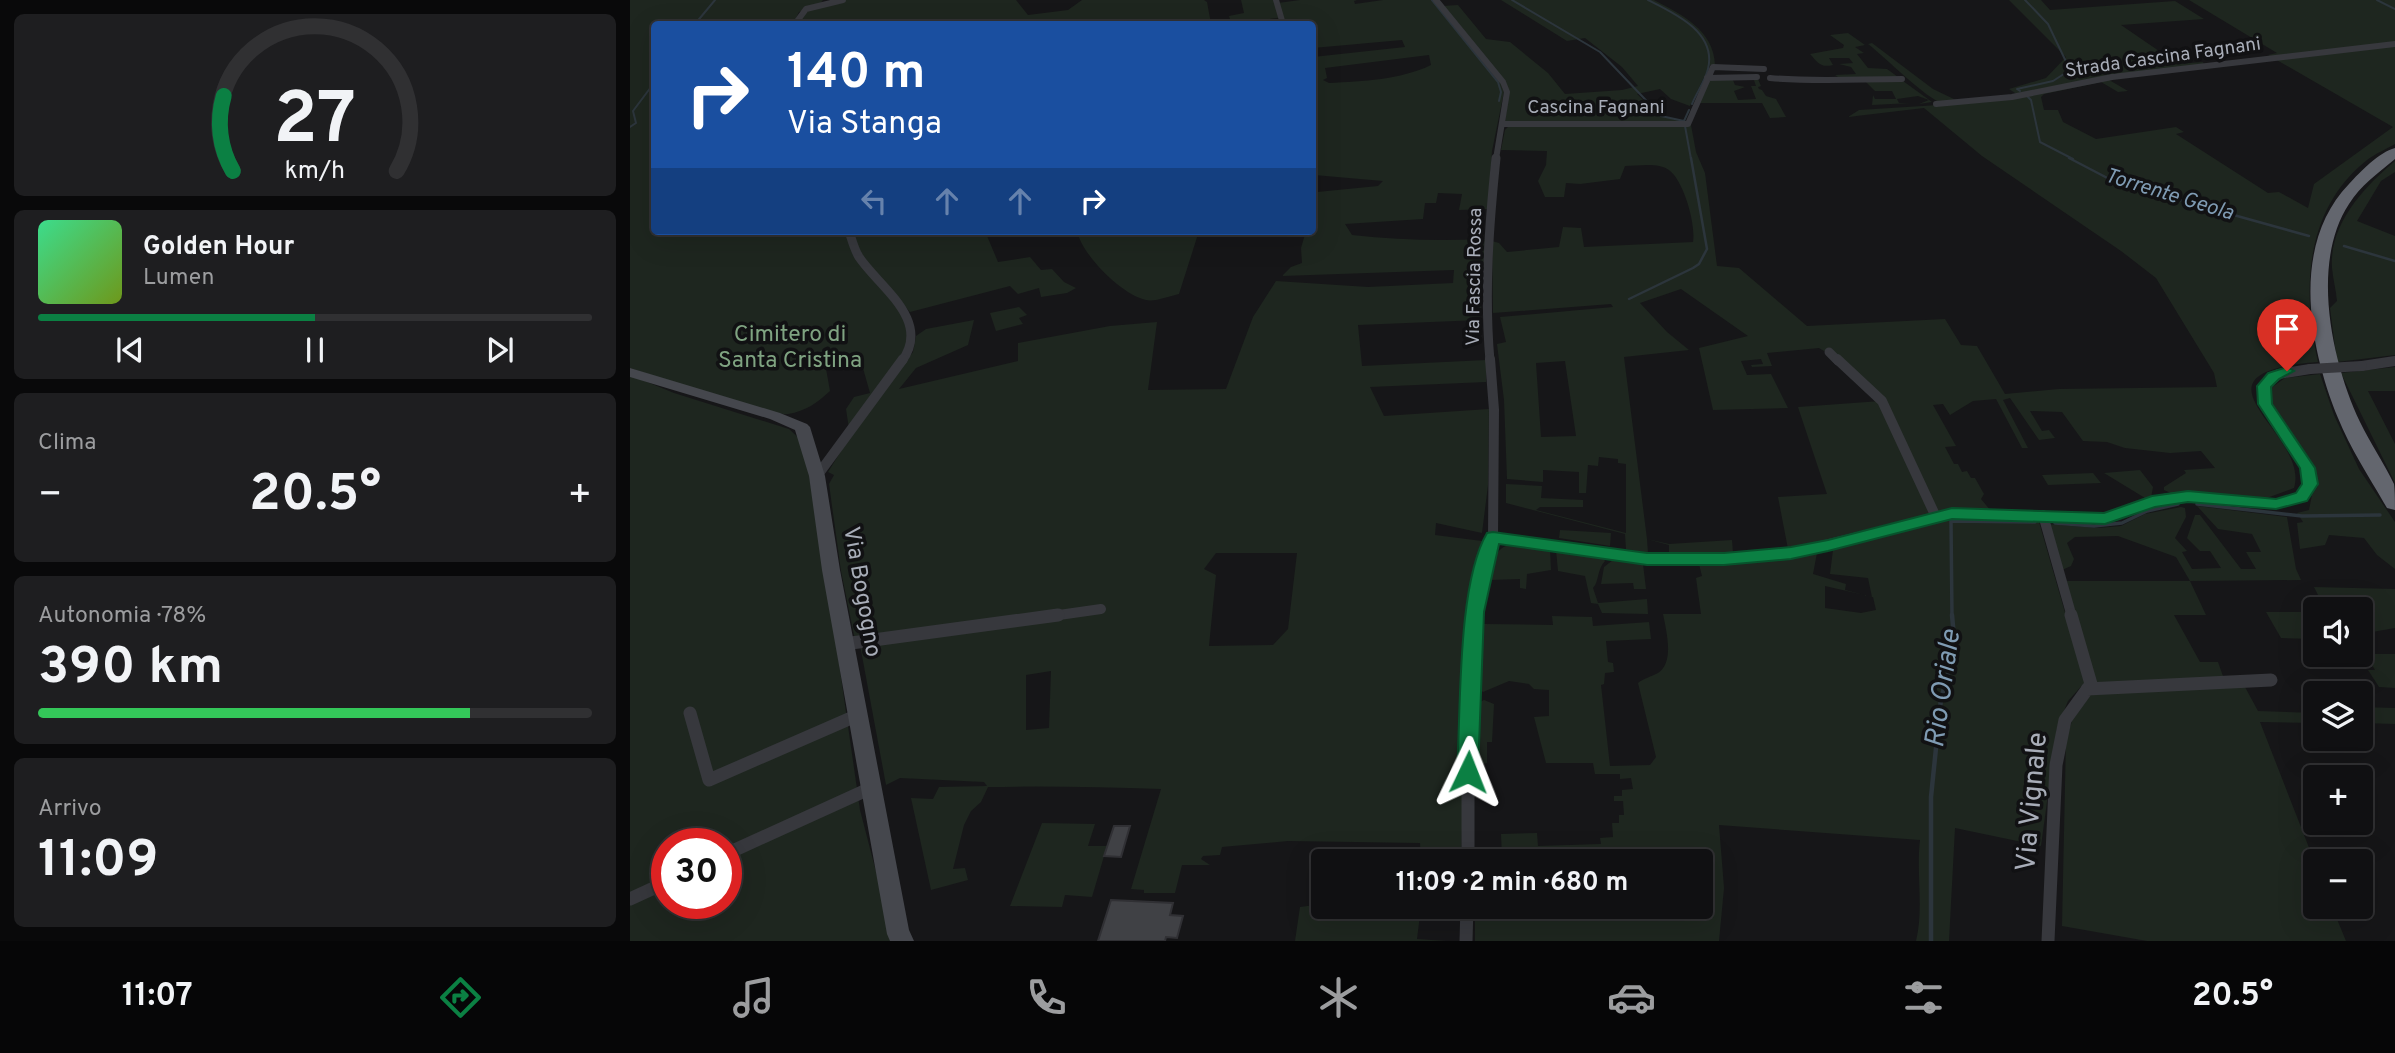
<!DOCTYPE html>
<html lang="it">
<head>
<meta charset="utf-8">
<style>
	:root { --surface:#101012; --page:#1e1e20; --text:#f1f3f6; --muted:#9c9d9f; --line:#303032; --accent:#0b8043 }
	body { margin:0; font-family:Overpass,sans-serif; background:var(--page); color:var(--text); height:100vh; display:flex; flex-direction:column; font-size:26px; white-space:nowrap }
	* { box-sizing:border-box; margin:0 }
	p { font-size:23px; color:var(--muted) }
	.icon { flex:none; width:38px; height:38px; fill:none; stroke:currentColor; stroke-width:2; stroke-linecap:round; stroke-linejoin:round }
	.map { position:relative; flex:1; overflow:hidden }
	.panel { display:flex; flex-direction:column; gap:14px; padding:14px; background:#09090a; width:630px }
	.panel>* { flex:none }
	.guide { position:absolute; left:21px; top:21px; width:665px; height:214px; border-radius:7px; box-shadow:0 7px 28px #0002,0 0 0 2px var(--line); background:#1a4fa0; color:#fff; overflow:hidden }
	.tools { position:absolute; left:1673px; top:597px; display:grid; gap:14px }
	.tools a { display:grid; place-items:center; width:70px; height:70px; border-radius:7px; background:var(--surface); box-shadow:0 7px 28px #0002,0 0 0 2px var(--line); font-size:35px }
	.speed { position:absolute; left:21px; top:828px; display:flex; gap:14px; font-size:35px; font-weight:700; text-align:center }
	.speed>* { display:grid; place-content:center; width:91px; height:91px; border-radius:50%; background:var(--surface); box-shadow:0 7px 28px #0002,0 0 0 2px var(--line); line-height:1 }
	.speed .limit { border:10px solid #d22; background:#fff; color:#111 }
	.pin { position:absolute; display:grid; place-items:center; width:60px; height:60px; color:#fff; margin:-72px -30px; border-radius:50% 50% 50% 0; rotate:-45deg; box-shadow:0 0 7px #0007 }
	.pin .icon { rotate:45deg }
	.me { position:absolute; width:77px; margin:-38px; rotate:2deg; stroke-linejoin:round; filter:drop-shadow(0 0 5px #0008) }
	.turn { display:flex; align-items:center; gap:24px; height:147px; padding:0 21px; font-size:32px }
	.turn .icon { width:91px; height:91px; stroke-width:2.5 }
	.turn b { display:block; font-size:49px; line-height:60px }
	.lanes { display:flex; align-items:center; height:66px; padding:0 21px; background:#0003; justify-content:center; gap:35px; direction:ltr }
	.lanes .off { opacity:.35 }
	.big { font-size:52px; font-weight:700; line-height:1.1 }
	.panel .card { flex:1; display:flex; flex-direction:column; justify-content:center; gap:10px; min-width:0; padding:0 24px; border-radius:10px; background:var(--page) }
	.panel .dial { align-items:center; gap:0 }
	.dial svg { height:182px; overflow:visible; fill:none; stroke:var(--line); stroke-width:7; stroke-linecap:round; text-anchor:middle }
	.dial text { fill:var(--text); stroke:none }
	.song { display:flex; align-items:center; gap:21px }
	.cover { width:84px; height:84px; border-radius:10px; background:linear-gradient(135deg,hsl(150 70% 55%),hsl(80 70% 35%)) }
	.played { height:7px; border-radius:4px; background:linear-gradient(90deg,var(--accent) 50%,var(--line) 50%) }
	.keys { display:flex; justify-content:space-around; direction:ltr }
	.heat { display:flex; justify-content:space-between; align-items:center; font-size:38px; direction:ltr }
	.charge { height:10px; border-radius:5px; background:linear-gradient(90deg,#34c759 78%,var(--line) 0) }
	.trip { position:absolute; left:681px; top:849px; width:402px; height:70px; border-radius:7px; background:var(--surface); box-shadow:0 7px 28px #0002,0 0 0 2px var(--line); font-weight:700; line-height:70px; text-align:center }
	.menu { display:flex; height:112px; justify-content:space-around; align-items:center; background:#060607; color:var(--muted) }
	.menu .icon { width:49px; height:49px }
	.menu .selected { color:var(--accent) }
	.menu b { font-size:32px; color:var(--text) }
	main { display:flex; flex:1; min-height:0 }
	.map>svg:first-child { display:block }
</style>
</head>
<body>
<main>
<section class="panel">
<div class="card dial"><svg viewBox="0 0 100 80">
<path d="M14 69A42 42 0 1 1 86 69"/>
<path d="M14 69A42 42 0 0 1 10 36" stroke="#0b8043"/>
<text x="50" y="56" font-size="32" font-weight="700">27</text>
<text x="50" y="72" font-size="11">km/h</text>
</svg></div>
<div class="card">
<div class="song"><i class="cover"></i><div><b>Golden Hour</b><p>Lumen</p></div></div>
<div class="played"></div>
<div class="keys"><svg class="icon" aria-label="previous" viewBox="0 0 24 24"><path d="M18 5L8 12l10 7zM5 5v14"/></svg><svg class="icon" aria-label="pause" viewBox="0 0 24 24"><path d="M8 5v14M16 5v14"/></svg><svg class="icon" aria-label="next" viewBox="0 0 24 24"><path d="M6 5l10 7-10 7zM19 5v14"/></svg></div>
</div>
<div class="card"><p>Clima</p>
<div class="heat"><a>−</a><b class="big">20.5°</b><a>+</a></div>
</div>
<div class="card"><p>Autonomia · 78%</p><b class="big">390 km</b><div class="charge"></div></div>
<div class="card"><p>Arrivo</p><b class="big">11:09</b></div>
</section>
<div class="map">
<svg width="1765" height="941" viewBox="0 0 1765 941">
	<rect width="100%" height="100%" fill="#161618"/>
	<path fill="#1e261f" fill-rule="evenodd" d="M0,0h193l-3,4 -21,8 -6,12h-139v207h193l9,25 48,60 5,21 -5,16 -55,76 -3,-20 8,-12 16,-4 -11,-39 -34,9 5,28c-13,12 -24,20 -42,23 -22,3 -130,-37 -158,-46z
		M216,0h170l12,15 40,-5 14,-10h122l3,2 4,22 20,-2 -2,-6 15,-3 -3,-13h34l4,18 -32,3 1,3h-56l-2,-2h-11l1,2h-291l-1,-5 -39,5h-53l8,-12z
		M670,0h57l-3,1 1,3 28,-4h49l68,82 4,10 -12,59 -4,58 -29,1 3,-16 -24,-1 -2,10h-11l-2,16 -78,5 7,11c45,5 88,6 133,4l-5,81 -122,5 4,41 124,-6v22l-116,5 14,29 105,-7 -1,76 -6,48 -46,-10 -1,12 47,6 -14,91 -7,229h-40l-1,-18 -132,-2 -66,6 -2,8 -17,1 -2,3 9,6h-28l-7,28h-31v-3l-13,-1 30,-100c-57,-2 -115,-3 -173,-2l-7,15 -10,9 -7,14 -11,44 12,-1 3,12 -37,10 -20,-92 22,1 6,-12 48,-1 -3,-4 -84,-4 -14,7 -26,-140 -5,-5 -14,-69 -12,-87 5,-9 -6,-3 30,-48 55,-72 3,-16 10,-7 48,-9 -6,25 -52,23 -17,21 119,-28v-18l92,-17 47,-4 -9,68 78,-1 27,-72 23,-36 92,6 85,-4 1,-13 -172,6 9,-9 11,-4 -1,-15 5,-17h6l1,-17 5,-10 -1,-12 61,-6 5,-5 -69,-6 -2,-100h3l-2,-18 92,-10 -3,-7 -89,8 -1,-24h-26l-8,-21zM799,55l2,10c-31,15 -68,16 -102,18l-6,-3 4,-2 -2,-10zM586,553h81l-9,76 -15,16 -64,1 7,-71 -12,-6zM421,671l-2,57 -23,2v-55z
		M871,0h153c27,14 60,30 61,65h-5l-20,41 -19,-7 -11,-10 -23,5 23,22 23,5 -178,1 4,-30 -66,-86 15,-1 28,34 24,3 38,31 17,21 57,-4 16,-4 -16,-19 -37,-29 -18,3z
		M1379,0h32l9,10 125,-9 29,18 -83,6 57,39 25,-2 1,3 -100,12 24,14 -10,1 -17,-10 -57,12 -3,3 3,13h14l5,12 33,17 80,-12 8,5 -8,2 92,59 11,-1 29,16 6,-24 79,-57 -125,-72 9,-2 -88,-53h206v144c-9,5 -20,10 -28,16 -63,50 -65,131 -49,202 -144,11 -7,71 -24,126l-30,11 -93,-6 -7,-3v-3l22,-14 -2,-3 31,-2 -14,-17 -31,2 -45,-5 -18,-6 -24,-1 -21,-29 -32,-1 12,20 7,-1 6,8 -16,2 -29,-42 -7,2 25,48h-6l-26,-49 -23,2 -23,14 -7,-11 -10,1 23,41 -11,1 9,17h4l4,8 5,-1 4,7h4l9,16 -3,5 10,12 -56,2 -53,-113 -52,-50 -6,1 -5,-3 -52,5 5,13 -20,1 -1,-2 12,-1 -2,-5 -20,2 6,14 24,-1 17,34 -75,2 -14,-62 49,-12 -67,-47 -41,14 27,29 22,18 -65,7 23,182 22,5 63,-4 1,13 -23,1 87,2 20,-3 -4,21 33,10 -1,6 27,7 -4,-19 -38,-4 3,-24 44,-16 71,-16h85l6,4 46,160 -17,19 -11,27 -16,118 -86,-18 -6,113h-33c8,-32 0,-68 4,-101l-201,-15 5,63 -5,53h-244v-34l226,-1v-45h-162l-1,-3h-36l-1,-24 36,-1 1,13 63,-2 -1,-6 13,-1 -1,-14h7v-8h5l-1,-14h-9v-5h8v-6l11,-1 -2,-11 -11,1v-5h-25l-2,-11h-47l-12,-46 15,-1v-26l-15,-1 -5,-5 -20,-3 -26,11 -4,-3 5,-65 69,1 -1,-9 40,1 1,9 56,-4 2,17 -45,2 2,21 5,1 1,9 -9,1 -1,11 -3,1 9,81 40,-1 6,-8 -18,-74c6,-5 13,-6 20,-10 17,-11 8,-43 5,-59h38l-5,-36 6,-2 -3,-12 32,-2 -62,-7v-10l-22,-6 1,14 -22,-4 -1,-15 -119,-31v-19l36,2 -1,12 42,2v7h-43l-4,3 90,23v-69l-8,-1v-4l-19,-2 -1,9 -10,-1 -2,28h-7v-21l-36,-2v12l-36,-3 -3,-79 -7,-56 9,-2 -6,-25 113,-10 -2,-3 -118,9 -1,-72 7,2 8,9 52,-5 4,-20 18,1 3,19 109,-5c3,-17 -9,-61 -24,-72 -11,-8 -31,-4 -44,-4l-5,13 -40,5 -14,-1 -2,14h-19l-7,-16 8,-16 1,-14 -46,-1 4,-20 4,-4 182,-1 5,27 9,21 12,93 22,2 68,58 138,-7 16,26 16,1 28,48 54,-5 158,-2 -3,-14 -58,-95 -35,-27 -139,-95 -58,-48 -76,9 11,-7 127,-8 32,-7 -9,-6 37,-11 20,-21zM935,361l11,75 -35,1 -5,-74zM1195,586l48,11 3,13 -15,3 -36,-5z
		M1218,33l17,12 -10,2 9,6 -7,1 11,14 19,1 11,8h-60l-3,-2 21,-1 -5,-7 -12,-3 14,-1 -4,-5h-20l4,7c-12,3 -15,-2 -23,-11l33,-6 1,-3 -14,-10z
		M1242,43l61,46 27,13c-6,0 -12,2 -17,1 -15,-2 -59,-47 -75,-59z
		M1127,77l4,9 -3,1 1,2 3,1 4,6 10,3 10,18 -16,1 -8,-15h-63l10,-23 23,-2 3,7 10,2 -11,4 4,9 18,-1 -5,-13h5l-2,-6z
		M1235,81h38l29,21 -13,2 10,-4 -11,-4 -21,3 2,4h11l-38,2 1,-10 2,4h21l-4,-8h-17z
		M1765,161v11l-14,9 -24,40 38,15v119l-58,7 -7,-54 7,-7c-1,-11 -4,-22 -5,-33 -3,-44 32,-81 63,-107z
		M222,231h133l13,31 32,-5 11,13 11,-1 12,13 12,6 -9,5 -26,4 -2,-9 -21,6 -8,-8 -100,26 -48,-53z
		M447,231h122l-20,63c-9,2 -24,8 -33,6 -24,-5 -64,-45 -69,-69z
		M389,307l8,8 -8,3 4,6 -27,7 -6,-18z
		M1765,367v24h-27l27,53v39l-54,-110z
		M1690,374l14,41 25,54 36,53v47l-18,-14 -13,-17 -35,-3 -4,10 -25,4 -3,-26 6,-1 -6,-9 12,-3 3,-15 6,-9 -3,-13 -46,-69 -1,-14 17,-12z
		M0,375l44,18 115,36 14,13 23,130 34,238 34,131h-264zM37,844h59v59h-59z
		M1251,401l51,112 -144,36 -10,-52 49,-3 -29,-87z
		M1510,470l13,17 -2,11h-6l-41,-25z
		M1463,473l8,10 -53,2 -6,-10z
		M1567,506l90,11 9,52 5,11 -111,1 16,34h-32l26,47h18l6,17 -125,6 -5,-4 -31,-100h127l-14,-24 -58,-21 -43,1 -8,6 7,16 -3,7 -9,4 -15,-46 51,4 23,-2 24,-12 36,-7 4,1 1,9 -11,21 12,13 -5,1 10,17 29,-1 -11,-17h-10l-13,-13 8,-23h5l41,54h15l-10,-17h15l-9,-18 -34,-5z
		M930,530l51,3 -1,13 -51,-8z
		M882,544l38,5 1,21 -24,4 -1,15 -6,-1v-9l-30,1c3,-17 3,-32 22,-36z
		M926,550l46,7 3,4c-8,8 -6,21 -12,27l5,15 49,-4 1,15 -46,-1 -4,-9 -7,-1 -6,-27 -27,-5z
		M983,560l30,4 3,25h-12l-1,-6 -32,1 3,-17z
		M1684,587l81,2v39l-34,6v-25h-36z
		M1636,612h36l13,27 -34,-1z
		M1735,654h30v34l-16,-1 -11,-17h7z
		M1615,687l13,24 57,2v10l-55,-1 55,141v43l17,1 14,34h-199l-85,-15 4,-187 6,-18 20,-28z
		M854,700l10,4 -2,38h-5v21l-9,2 -5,-2 5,-60z
		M1731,707l34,1v16l-34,-1z
		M412,823l53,1 -7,22h19l-15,51 -27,-2 -3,12 -52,-1z
		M693,904v2l98,1 -4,32 30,2h-152l5,-34z"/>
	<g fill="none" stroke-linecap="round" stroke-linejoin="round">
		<path stroke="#2c353c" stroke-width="2" d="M802,0l66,82 3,10 -2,9
			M882,0l88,52 61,64 23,5 5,-11
			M1018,0c26,13 69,32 60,69 -3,12 -11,23 -16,35
			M1747,0l18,9
			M65,24l20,-24
			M1390,91l-3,-2 36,-8 17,-11 -22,-46 -23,-24
			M1397,96l4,4 9,42 33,17
			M1055,126l6,33
			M0,127l6,-4 -3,-12 21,-28"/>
		<path stroke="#2c353c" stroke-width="2.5" d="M1439,158l46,24 194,54
			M1714,246l51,15
			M999,299l64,-31 6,-4 8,-15 -16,-91"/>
		<path stroke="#2c353c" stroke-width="3.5" d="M1567,504l105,12 78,-1
			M1425,523l39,3 28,-3 25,-12 31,-7
			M1322,617l-1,-96 84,1"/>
		<path stroke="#2c353c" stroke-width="4.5" d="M1301,941v-144l10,-98 14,-51 -3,-33"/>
	</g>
	<path fill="#404145" stroke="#303034" stroke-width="2" d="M484,826h16l-9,31 -17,-1z
		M481,900l62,3 -3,12 13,1 -6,22 -11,-1 -1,4h-67z"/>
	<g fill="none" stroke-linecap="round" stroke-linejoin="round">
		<path stroke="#37383d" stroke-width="6" d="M646,0l7,24
			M806,0l67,82 4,10 -11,67
			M165,24l11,-15 37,-9
			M1077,78l50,-1
			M1140,78c44,4 88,1 132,1
			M1306,104l76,-7 100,-20 283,-33
			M873,124h185l25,-57 51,2"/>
		<path stroke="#37383d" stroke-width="9" d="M219,231c3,9 5,18 10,26 20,30 73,63 43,104
			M1199,352l9,9
			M860,361c-6,-69 -1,-135 6,-203"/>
		<path stroke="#37383d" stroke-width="10" d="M1207,359l45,42 54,116
			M1732,366l33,-5
			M187,476l86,-117
			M1413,515l29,102
			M863,537l154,22h77l67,-6 161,-39 153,5 62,-21 21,-1 88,7 26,-7 8,-13 -2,-16 -43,-64 -1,-18 15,-12 31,-5
			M415,617l56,-8
			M845,617l18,-80 1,-127 -4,-51"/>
		<path stroke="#37383d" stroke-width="13" d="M214,644l214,-29
			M1457,689l184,-9
			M60,713l19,67 149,-65
			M96,854l145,-66
			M838,861v-164l8,-82
			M0,899l37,-17
			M836,941l1,-35
			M1418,941l8,-176 9,-45 26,-36 -20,-69"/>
		<path fill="#45474d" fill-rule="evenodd" d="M0,368l150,45 27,11 3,3 15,49 15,94 69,360 5,11h-24l-3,-7 -65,-364 -13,-94 -14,-46 -25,-11 -140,-42z"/>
		<path fill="#63666e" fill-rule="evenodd" d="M1765,148v11c-17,14 -35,27 -46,45 -39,59 -17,159 11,218 10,21 24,41 34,62 1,7 1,18 1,26l-8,-2 -3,-5c-16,-28 -34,-55 -46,-85 -29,-71 -48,-173 11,-234 11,-12 30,-32 46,-36z"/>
		<path stroke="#37383d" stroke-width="10" d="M1680,369l52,-3"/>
	</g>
	<path fill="#0b8043" stroke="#07532c" stroke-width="2" d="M1657,367l7,4 -15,8 -8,8 1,17 43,64 3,16 -11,17 -31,8 -88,-7 -33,5 -50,17 -153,-5 -124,32 -37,8 -67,6h-77l-148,-21 -15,68 -6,160 -3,6 -7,2 -8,-2 -3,-6c4,-62 0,-188 30,-239l6,-1 154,21h77l67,-6 37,-7 124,-32 152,5 48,-17 36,-5 88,8 20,-6 6,-9 -2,-16 -42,-64 -1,-18 11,-13z"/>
	<g text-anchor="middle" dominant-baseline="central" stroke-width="7" stroke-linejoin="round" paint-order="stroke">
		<g font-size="19" fill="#a8adb8" stroke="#111113">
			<text transform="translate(1533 58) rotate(-8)">Strada Cascina Fagnani</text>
			<text x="966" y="108">Cascina Fagnani</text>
			<text transform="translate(845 277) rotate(-89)">Via Fascia Rossa</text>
		</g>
		<g font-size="21" font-style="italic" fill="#7f9bb3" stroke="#111113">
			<text transform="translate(1539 195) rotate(17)">Torrente Geola</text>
		</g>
		<g font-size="23" fill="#7fa381" stroke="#111113">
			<text x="160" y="335">Cimitero di<tspan x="160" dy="26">Santa Cristina</tspan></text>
		</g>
		<g font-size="23" fill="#a8adb8" stroke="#111113">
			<text transform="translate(231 592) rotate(80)">Via Bogogno</text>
		</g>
		<g font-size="28" font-style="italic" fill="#7f9bb3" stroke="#111113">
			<text transform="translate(1314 689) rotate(-82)">Rio Oriale</text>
		</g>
		<g font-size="28" fill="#a8adb8" stroke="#111113">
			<text transform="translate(1403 802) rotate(-85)">Via Vignale</text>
		</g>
	</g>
</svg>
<div class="tools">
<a><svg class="icon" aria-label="sound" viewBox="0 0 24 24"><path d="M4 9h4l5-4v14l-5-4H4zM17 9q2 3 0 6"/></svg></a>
<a><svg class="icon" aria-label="layers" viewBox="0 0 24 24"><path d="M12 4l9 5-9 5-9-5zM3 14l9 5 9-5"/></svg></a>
<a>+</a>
<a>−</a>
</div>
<div class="speed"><div class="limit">30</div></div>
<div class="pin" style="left:1657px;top:371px;background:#d93025"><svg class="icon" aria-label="arrive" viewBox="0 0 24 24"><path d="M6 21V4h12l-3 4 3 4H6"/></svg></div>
<svg class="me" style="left:838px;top:772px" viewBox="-20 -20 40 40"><path d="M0-17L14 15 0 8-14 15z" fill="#0b8043" stroke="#fff" stroke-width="4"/></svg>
<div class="trip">11:09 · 2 min · 680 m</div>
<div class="guide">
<div class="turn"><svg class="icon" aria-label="right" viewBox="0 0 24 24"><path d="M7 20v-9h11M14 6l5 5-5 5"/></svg><div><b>140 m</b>Via Stanga</div></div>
<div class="lanes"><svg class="icon off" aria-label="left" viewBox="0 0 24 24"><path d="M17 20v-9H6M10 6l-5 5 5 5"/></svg><svg class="icon off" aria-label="ahead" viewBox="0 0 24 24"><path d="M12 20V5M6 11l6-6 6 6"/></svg><svg class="icon off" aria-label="ahead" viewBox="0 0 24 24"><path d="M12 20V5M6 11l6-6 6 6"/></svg><svg class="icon" aria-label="right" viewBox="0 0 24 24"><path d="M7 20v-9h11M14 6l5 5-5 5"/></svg></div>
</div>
</div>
</main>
<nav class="menu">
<b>11:07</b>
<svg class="icon selected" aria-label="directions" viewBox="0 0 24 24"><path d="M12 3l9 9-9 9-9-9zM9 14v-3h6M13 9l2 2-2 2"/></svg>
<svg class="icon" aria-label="music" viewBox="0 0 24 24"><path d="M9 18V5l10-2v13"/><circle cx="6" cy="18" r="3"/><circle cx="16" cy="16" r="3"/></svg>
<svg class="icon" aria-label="phone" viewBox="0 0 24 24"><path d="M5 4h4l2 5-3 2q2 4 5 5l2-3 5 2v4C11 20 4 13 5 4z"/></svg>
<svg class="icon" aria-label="climate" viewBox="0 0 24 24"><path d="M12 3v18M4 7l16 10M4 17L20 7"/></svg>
<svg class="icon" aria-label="car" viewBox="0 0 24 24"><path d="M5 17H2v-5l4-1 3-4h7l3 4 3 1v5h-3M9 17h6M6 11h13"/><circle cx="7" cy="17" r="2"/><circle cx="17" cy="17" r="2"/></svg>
<svg class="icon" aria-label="filters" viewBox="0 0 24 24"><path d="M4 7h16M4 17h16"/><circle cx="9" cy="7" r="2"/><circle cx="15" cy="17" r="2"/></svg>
<b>20.5°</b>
</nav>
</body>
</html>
